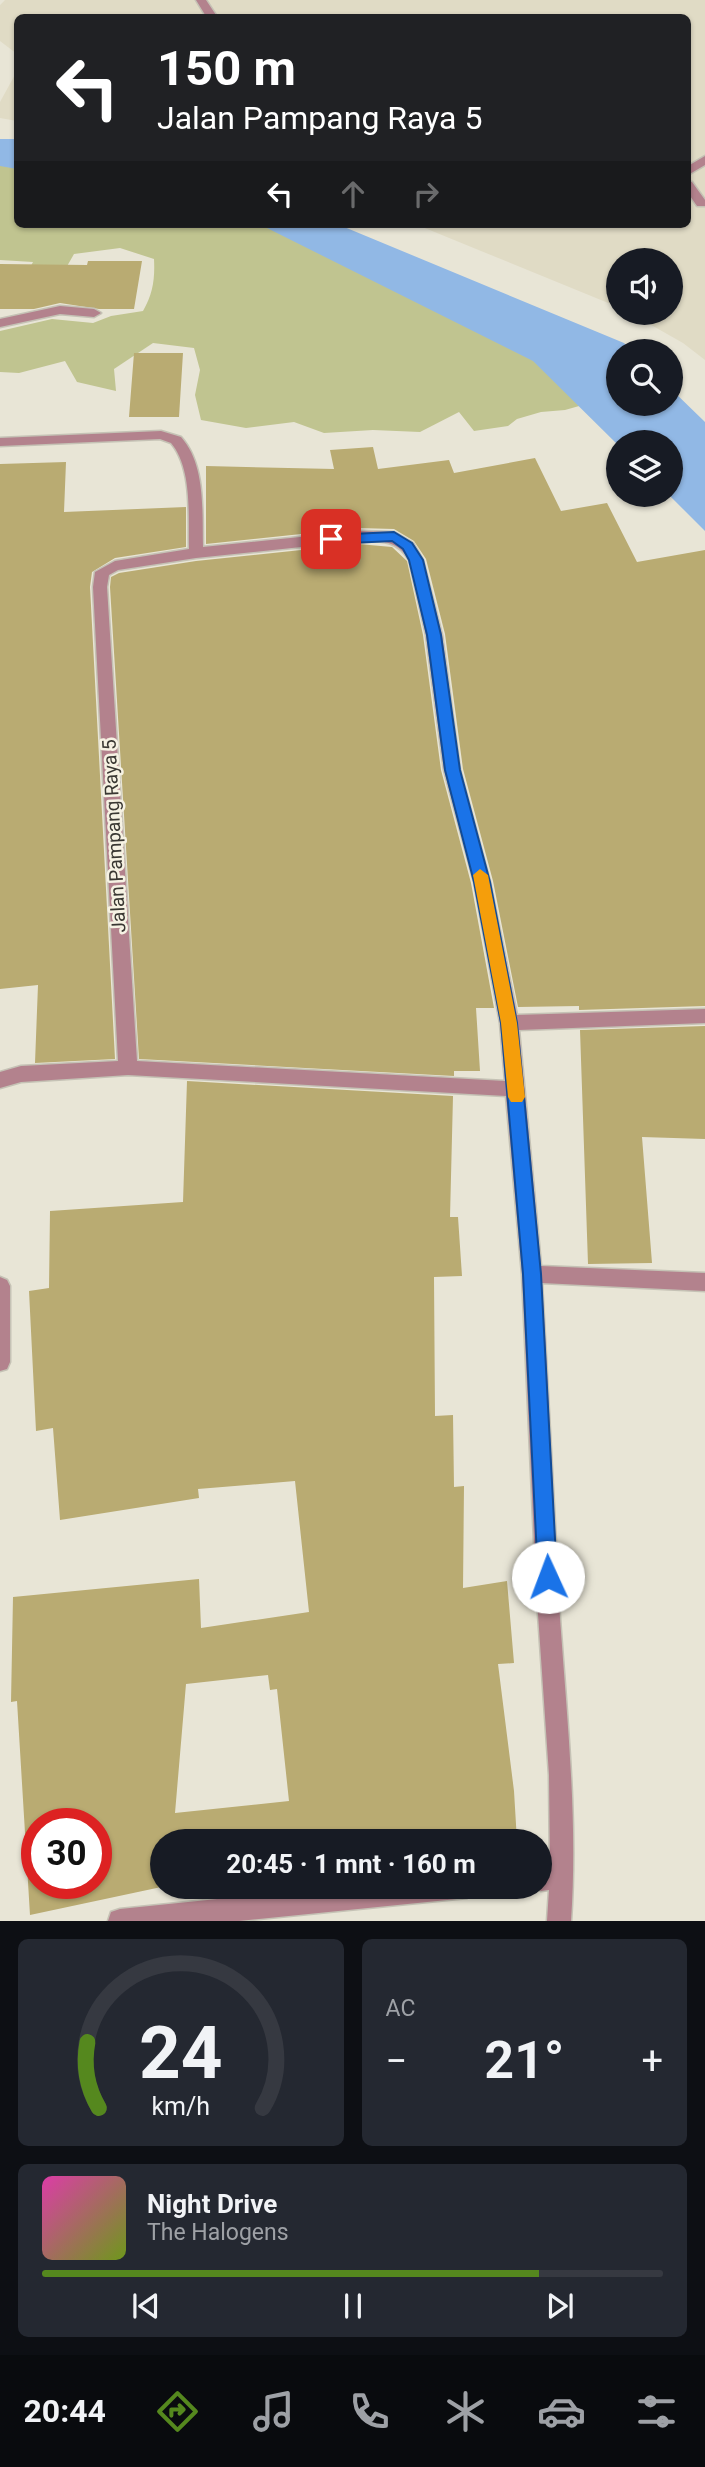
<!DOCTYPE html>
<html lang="id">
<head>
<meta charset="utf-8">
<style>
	:root { --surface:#171b24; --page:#242831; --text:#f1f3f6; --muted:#9ea1a6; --line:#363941; --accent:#55881e }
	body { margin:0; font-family:Roboto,sans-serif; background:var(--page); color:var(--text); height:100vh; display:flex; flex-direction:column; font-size:26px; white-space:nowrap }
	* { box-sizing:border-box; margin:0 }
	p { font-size:23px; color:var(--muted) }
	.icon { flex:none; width:38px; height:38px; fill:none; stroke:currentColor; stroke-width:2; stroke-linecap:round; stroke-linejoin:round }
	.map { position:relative; height:1921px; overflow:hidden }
	.drawer { display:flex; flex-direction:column; gap:18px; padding:18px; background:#0d0f14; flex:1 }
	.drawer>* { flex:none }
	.banner { position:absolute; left:14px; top:14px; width:677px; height:214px; border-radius:10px; box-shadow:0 2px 5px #0004; background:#202124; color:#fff; overflow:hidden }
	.controls { position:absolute; left:606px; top:248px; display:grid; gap:14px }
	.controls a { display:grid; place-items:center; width:77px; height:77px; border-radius:50%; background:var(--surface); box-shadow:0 2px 5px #0004; font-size:35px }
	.speed { position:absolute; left:21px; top:1808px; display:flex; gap:14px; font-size:35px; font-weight:700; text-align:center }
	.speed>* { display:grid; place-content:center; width:91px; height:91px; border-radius:50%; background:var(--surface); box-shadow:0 2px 5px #0004; line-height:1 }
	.speed .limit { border:10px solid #d22; background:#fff; color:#111 }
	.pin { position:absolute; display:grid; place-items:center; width:60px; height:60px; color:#fff; margin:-30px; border-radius:14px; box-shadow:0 4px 10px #0006 }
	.me { position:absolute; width:77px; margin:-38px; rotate:358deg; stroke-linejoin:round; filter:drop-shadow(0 0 5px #0008) }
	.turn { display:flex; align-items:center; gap:24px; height:147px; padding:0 28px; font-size:32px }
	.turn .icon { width:91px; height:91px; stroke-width:2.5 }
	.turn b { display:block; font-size:49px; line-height:60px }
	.lanes { display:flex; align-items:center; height:66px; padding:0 28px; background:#0003; justify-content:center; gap:35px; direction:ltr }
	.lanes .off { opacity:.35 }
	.big { font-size:52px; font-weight:700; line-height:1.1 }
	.drawer .widget { flex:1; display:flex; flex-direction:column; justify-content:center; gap:10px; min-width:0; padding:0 24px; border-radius:10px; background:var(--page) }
	.drawer .dial { align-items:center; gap:0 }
	.dial svg { height:182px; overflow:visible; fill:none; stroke:var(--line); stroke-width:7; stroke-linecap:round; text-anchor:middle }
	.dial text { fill:var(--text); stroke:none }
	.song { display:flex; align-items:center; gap:21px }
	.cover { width:84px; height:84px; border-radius:10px; background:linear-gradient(135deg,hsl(320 70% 55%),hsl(80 70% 35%)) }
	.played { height:7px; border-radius:4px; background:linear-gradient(90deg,var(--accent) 80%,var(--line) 80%) }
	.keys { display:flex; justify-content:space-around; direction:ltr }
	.heat { display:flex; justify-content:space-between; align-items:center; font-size:38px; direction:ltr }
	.drawer .tiles { flex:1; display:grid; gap:18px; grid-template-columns:1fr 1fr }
	.widget:last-child { grid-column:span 2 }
	.trip { position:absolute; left:150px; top:1829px; width:402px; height:70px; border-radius:35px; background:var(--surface); box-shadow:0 2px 5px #0004; font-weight:700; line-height:70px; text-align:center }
	.tab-bar { display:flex; height:112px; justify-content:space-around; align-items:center; background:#090b0e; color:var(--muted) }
	.tab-bar .icon { width:49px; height:49px }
	.tab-bar .on { color:var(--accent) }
	.tab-bar b { font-size:32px; color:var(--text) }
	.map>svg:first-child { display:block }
</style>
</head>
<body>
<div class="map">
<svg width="705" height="1921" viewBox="0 0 705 1921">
	<rect width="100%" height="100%" fill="#e8e5d6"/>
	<path fill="#e0dbc5" d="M5,0h700v360l-22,-17 -53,-30h40v-52h-52v46l-203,-83h273v-206h-670l-1,36 -17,-13v-36z
		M17,71v50l-17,-3v-16z"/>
	<path fill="#c0c490" d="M0,152l17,2 1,70h272l328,171 -53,15 -24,2 -24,7 -9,7 -34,5 -15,-19 -39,20 -47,-2 -49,3 -30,-11 -48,6 -45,-8 -6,-25 5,-25 -6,-22 -41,-5 -39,26 2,22 -39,-9 -12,-21 -46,12 -19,-1v-41l52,-12 41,4 18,-7 32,-5c10,-17 12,-32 11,-52l-34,-11 -46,6 -16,28 -34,-3 9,-17 -33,-2z"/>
	<path fill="#91b8e5" d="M0,139h17v30l-17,-3z
		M259,224h78l287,119 9,9h-15v52h52v-16l35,34v109l-36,-36 1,-52 -52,2 -85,-84z"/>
	<path fill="#b9ab72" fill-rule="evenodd" d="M88,261h54l-8,48h-35l-39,-6 -26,6h-34v-45l87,1z
		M134,353h49l-4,64h-50z
		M373,447l5,22 71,-9 5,13 81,-15 26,53 46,-8 30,59 68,-12v456l-126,4v-4l-61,1 -25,-126 -30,-112 -18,-135 -19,-75 -12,-18 -20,-12 -36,-1 -152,16v-78l128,3 -4,-19z
		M66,462l-2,50 122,-5v40l-71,11 -23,14 -2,15 25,472 -80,4 3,-78 -38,4v-525z
		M358,544l34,3 15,14 16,74 18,135 30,113 23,125h-18l4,63h-26v5l-315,-17 -29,-472 1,-10 8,-4 77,-12z
		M705,1026v113l-63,-2 10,126 -64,1 -8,-234z
		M187,1081l266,15 -3,121h8l4,59 -28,1 1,139 18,-1 1,72 10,-1 -1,102 44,-7 7,82 -16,1 16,127 3,50h-354v45h3l-136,29 -13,-214 -6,1 2,-105 186,-18 2,49 108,-16 -14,-131 -97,8 1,9 -139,22 -7,-92 -17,3 -7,-140 20,-3 1,-77 133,-9zM268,1675l2,15 7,-1 12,112 -114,12 11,-129zM37,1824h59v59h-59z
		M213,1886h87l-88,11z"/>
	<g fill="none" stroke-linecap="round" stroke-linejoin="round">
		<g stroke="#c5c2b5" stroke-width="3">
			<path id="minor" d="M196,0h10l12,18h-11z
				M705,156v9l-17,10v-9z
				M688,181l4,1 13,18v6h-8l-9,-13z
				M60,306l34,3 7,4 -7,4 -34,-3 -60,13v-8z
				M161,431l20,6c25,28 21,75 22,110l155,-16 36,1 19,11 10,17 19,75 18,135 30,112 27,133 188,-6v14l-186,7 22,236 164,7v18l-163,-8c7,112 11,224 18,335 7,102 18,202 11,303h-24l2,-31 -8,1 -9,-5h9v-19l9,-1 -1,-91 -13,-190 -14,-311 -16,-178 -378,-21 -107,7 -21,6v-16l21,-6 97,-5 -25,-474 2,-15 20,-11 74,-12c-1,-31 4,-80 -18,-106l-11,-4 -160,7v-8zM358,541c22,0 39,-2 51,19l17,75 18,135 30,112 26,141 5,58 -368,-20 -30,-474 2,-12 9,-5 78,-12z
				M0,1277l7,3 3,6v76l-3,7 -7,2z
				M343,1886h136l-4,8 -8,4 -228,23h-131l3,-9 9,-3z"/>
		</g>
		<use href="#minor" fill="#b3828d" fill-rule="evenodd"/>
	</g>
	<path fill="#1a73e8" stroke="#114b97" stroke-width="2" d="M394,532l18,11 11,17 18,75 19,135 30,112 27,141 24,251 16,303 -2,7 -7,3 -7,-3 -3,-7 -15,-303 -22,-251 -27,-141 -29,-112 -18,-135 -18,-75 -6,-11 -11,-8 -61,3 -6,-5 6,-4z"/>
	<path fill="#f59e0b" d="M480,869l8,6 29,148 8,74 -3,5h-11l-3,-5 -7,-74 -28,-148z"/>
	<g text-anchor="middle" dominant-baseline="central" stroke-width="5" stroke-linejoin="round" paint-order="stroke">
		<g font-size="19" fill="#393732" stroke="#f6f2e3">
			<text transform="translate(114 836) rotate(-93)">Jalan Pampang Raya 5</text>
		</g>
	</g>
</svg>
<div class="controls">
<a><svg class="icon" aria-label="sound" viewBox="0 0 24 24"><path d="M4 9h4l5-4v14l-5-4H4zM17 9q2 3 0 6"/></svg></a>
<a><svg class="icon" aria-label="search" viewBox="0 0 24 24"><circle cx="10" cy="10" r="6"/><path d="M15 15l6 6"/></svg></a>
<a><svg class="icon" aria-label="layers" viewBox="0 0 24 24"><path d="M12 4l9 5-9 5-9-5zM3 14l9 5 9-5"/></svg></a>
</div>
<div class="speed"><div class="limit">30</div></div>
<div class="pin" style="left:331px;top:539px;background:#d93025"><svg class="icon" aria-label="arrive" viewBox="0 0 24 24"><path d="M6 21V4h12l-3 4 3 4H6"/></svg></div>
<svg class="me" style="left:548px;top:1577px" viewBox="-20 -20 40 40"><circle r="19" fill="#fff"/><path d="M0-13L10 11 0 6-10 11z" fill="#1a73e8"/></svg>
<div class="trip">20:45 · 1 mnt · 160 m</div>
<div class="banner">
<div class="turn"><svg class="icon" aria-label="left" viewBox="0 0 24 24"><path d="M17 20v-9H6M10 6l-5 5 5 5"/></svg><div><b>150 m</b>Jalan Pampang Raya 5</div></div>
<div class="lanes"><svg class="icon" aria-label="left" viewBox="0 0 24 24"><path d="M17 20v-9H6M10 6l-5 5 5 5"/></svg><svg class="icon off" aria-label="ahead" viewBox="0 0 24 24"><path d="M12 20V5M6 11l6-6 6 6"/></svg><svg class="icon off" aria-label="right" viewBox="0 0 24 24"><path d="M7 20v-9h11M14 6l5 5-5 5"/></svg></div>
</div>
</div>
<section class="drawer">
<div class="tiles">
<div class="widget dial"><svg viewBox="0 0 100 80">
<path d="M14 69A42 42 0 1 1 86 69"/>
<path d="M14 69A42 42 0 0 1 9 40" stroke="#55881e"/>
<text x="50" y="56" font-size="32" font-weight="700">24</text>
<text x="50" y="72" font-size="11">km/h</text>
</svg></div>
<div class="widget"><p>AC</p>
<div class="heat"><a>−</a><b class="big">21°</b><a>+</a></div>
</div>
<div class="widget">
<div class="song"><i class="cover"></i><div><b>Night Drive</b><p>The Halogens</p></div></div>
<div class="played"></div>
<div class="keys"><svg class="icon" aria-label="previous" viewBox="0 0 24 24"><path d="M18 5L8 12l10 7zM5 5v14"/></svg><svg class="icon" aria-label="pause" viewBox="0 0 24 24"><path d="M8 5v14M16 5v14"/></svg><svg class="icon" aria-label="next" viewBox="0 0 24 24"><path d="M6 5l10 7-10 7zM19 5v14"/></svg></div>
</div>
</div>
</section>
<nav class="tab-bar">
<b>20:44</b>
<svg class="icon on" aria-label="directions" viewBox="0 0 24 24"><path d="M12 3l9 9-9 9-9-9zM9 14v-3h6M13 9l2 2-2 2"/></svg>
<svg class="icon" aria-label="music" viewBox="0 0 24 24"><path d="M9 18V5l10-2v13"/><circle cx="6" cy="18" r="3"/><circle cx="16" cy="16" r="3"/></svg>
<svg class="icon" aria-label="phone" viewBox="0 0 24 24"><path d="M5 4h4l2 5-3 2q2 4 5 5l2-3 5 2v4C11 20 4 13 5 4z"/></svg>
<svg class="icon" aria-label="climate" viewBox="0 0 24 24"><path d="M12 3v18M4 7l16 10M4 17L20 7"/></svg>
<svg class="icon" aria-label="car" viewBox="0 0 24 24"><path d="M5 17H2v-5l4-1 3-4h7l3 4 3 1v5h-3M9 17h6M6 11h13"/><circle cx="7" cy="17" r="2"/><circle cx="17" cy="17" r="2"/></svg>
<svg class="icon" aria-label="filters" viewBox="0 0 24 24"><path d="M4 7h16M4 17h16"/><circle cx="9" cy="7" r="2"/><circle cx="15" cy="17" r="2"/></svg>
</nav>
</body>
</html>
